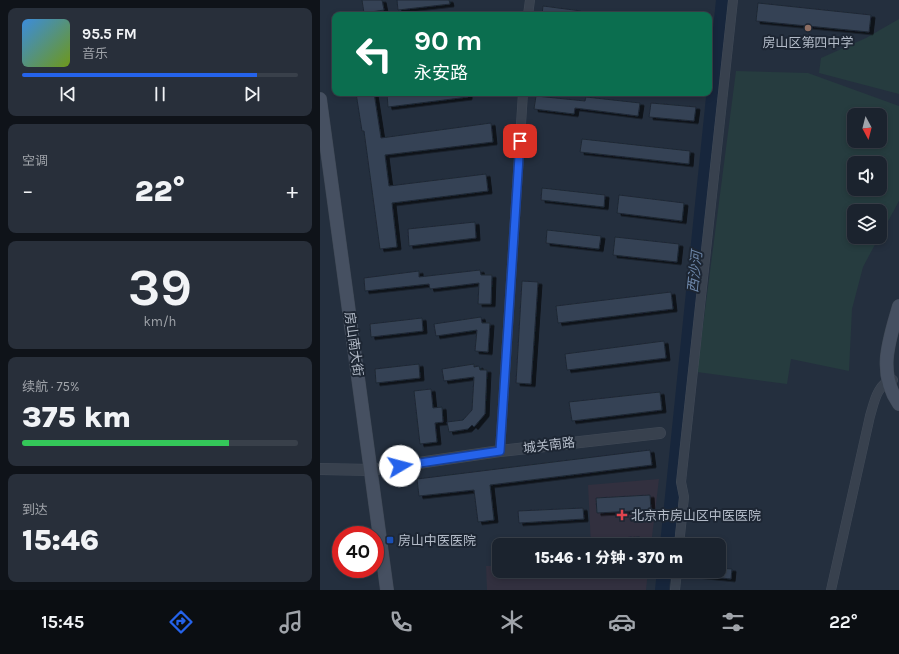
<!DOCTYPE html>
<html lang="zh">
<head>
<meta charset="utf-8">
<style>
	:root { --surface:#1b232e; --page:#282f3a; --text:#f1f3f6; --muted:#a0a4aa; --line:#39404a; --accent:#2563eb }
	body { margin:0; font-family:Karla,"Noto Sans SC",sans-serif; background:var(--page); color:var(--text); height:100vh; display:flex; flex-direction:column; font-size:15px; white-space:nowrap }
	* { box-sizing:border-box; margin:0 }
	p { font-size:13px; color:var(--muted) }
	.icon { flex:none; width:22px; height:22px; fill:none; stroke:currentColor; stroke-width:2; stroke-linecap:round; stroke-linejoin:round }
	.map { position:relative; flex:1; overflow:hidden }
	.drawer { display:flex; flex-direction:column; gap:8px; padding:8px; background:#0f1319; width:320px }
	.drawer>* { flex:none }
	.top-card { position:absolute; left:12px; top:12px; width:380px; height:84px; border-radius:8px; box-shadow:0 2px 6px #0003,0 0 0 1px var(--line); background:#0b6e4f; color:#fff; overflow:hidden }
	.needle { width:26px; rotate:173deg }
	.fabs { position:absolute; left:527px; top:108px; display:grid; gap:8px }
	.fabs a { display:grid; place-items:center; width:40px; height:40px; border-radius:8px; background:var(--surface); box-shadow:0 2px 6px #0003,0 0 0 1px var(--line); font-size:20px }
	.speed { position:absolute; left:12px; top:526px; display:flex; gap:8px; font-size:20px; font-weight:700; text-align:center }
	.speed>* { display:grid; place-content:center; width:52px; height:52px; border-radius:50%; background:var(--surface); box-shadow:0 2px 6px #0003,0 0 0 1px var(--line); line-height:1 }
	.speed .limit { border:6px solid #d22; background:#fff; color:#111 }
	.pin { position:absolute; display:grid; place-items:center; width:34px; height:34px; color:#fff; margin:-17px; border-radius:8px; box-shadow:0 2px 6px #0006 }
	.me { position:absolute; width:44px; margin:-22px; rotate:82deg; stroke-linejoin:round; filter:drop-shadow(0 0 3px #0008) }
	.turn { display:flex; align-items:center; gap:14px; height:84px; padding:0 16px; font-size:18px }
	.turn .icon { width:52px; height:52px; stroke-width:2.5 }
	.turn b { display:block; font-size:28px; line-height:34px }
	.big { font-size:30px; font-weight:800; line-height:1.1 }
	.drawer .widget { flex:1; display:flex; flex-direction:column; justify-content:center; gap:6px; min-width:0; padding:0 14px; border-radius:8px; background:var(--page) }
	.drawer .dial { align-items:center; gap:0 }
	.dial b { font-size:52px; line-height:1 }
	.song { display:flex; align-items:center; gap:12px }
	.cover { width:48px; height:48px; border-radius:6px; background:linear-gradient(135deg,hsl(210 70% 55%),hsl(80 70% 35%)) }
	.played { height:4px; border-radius:2px; background:linear-gradient(90deg,var(--accent) 85%,var(--line) 85%) }
	.keys { display:flex; justify-content:space-around; direction:ltr }
	.heat { display:flex; justify-content:space-between; align-items:center; font-size:22px; direction:ltr }
	.charge { height:6px; border-radius:3px; background:linear-gradient(90deg,#34c759 75%,var(--line) 0) }
	.trip { position:absolute; left:172px; top:538px; width:234px; height:40px; border-radius:8px; background:var(--surface); box-shadow:0 2px 6px #0003,0 0 0 1px var(--line); font-weight:800; line-height:40px; text-align:center }
	.tab-bar { display:flex; height:64px; justify-content:space-around; align-items:center; background:#0b0e12; color:var(--muted) }
	.tab-bar .icon { width:28px; height:28px }
	.tab-bar .selected { color:var(--accent) }
	.tab-bar b { font-size:18px; color:var(--text) }
	main { display:flex; flex:1; min-height:0 }
	.map>svg:first-child { display:block }
</style>
</head>
<body>
<main>
<section class="drawer">
<div class="widget">
<div class="song"><i class="cover"></i><div><b>95.5 FM</b><p>音乐</p></div></div>
<div class="played"></div>
<div class="keys"><svg class="icon" aria-label="previous" viewBox="0 0 24 24"><path d="M18 5L8 12l10 7zM5 5v14"/></svg><svg class="icon" aria-label="pause" viewBox="0 0 24 24"><path d="M8 5v14M16 5v14"/></svg><svg class="icon" aria-label="next" viewBox="0 0 24 24"><path d="M6 5l10 7-10 7zM19 5v14"/></svg></div>
</div>
<div class="widget"><p>空调</p>
<div class="heat"><a>−</a><b class="big">22°</b><a>+</a></div>
</div>
<div class="widget dial"><b>39</b><p>km/h</p></div>
<div class="widget"><p>续航 · 75%</p><b class="big">375 km</b><div class="charge"></div></div>
<div class="widget"><p>到达</p><b class="big">15:46</b></div>
</section>
<div class="map">
<svg width="579" height="590" viewBox="0 0 579 590">
	<defs>
		<filter id="shadow"><feDropShadow dx="4" dy="2.5" stdDeviation="0" flood-color="#0009"/></filter>
	</defs>
	<rect width="100%" height="100%" fill="#242f3e"/>
	<path fill="#32303f" d="M339,479l-8,66h-60l-3,-60z
		M166,566h13v5h149l-2,19h-159z"/>
	<path fill="#263c3f" fill-rule="evenodd" d="M579,19v75l-80,-21 2,-15 45,-20z
		M416,71l72,2 91,33v95l-19,35v-25h-26v26h25l-16,30 -11,42 -3,62 -58,-12 -4,25 -90,-12zM534,115h26v26h-26zM534,163h26v26h-26z"/>
	<g fill="none" stroke-linecap="round" stroke-linejoin="round">
		<path stroke="#17263c" stroke-width="14" d="M347,545l56,-545
			M342,590l2,-19"/>
	</g>
	<path fill="#364354" stroke="#1f2835" filter="url(#shadow)" d="M42,0h20l2,10 -20,3z
		M77,0h52l1,4 -52,6z
		M438,3l113,12 -2,17 -113,-11z
		M223,6l38,5v4h-39z
		M36,93h18l7,45 110,-15 2,19 -108,13 4,31 97,-12 2,17 -96,12 5,44 -17,2 -16,-118h-2z
		M67,93h81v4l-80,10z
		M216,96l49,5 1,-4 54,6 -2,13 -63,-8 -1,6 -40,-5z
		M331,103l45,4 -2,14 -45,-4z
		M262,139l108,12 -1,13 -109,-12z
		M222,188l63,7 -1,12 -63,-7z
		M299,195l65,8 -2,18 -65,-8z
		M155,222l1,16 -67,8 -1,-17z
		M227,230l54,6 -2,13 -53,-6z
		M295,237l64,7 -2,18 -64,-7z
		M160,270l1,5h11l-1,29h-13l1,-21 -49,6 -1,-5 -64,7 -1,-13 55,-7v6z
		M202,281l16,1 -7,102 -15,-1z
		M351,292l2,17 -115,14 -2,-17z
		M161,317l1,6h8l-2,29 -13,-1 2,-21 -41,6 -2,-12z
		M102,318l1,13 -52,6 -1,-13z
		M344,341l2,17 -99,12 -2,-16z
		M99,364l1,14 -44,5 -1,-14z
		M154,364v3l5,-1 1,4h7l-2,44 -11,13 -2,-2 -4,4 -19,3 -2,-10 16,-2 9,-10 2,-33 -30,4 -2,-12z
		M111,389l2,19 9,-1 1,15 -8,1 2,19 -17,2 -6,-53z
		M340,392l2,18 -90,11 -3,-19z
		M330,450l2,15 -162,20 4,35 -16,2 -4,-32 -55,6 -2,-17z
		M330,495l1,15 -54,3 -1,-15z
		M263,508l1,11 -65,4 -1,-12z
		M320,537v8h-75l-1,-5z
		M399,568l13,1 -1,10 -38,-4v-4h26z"/>
	<g fill="none" stroke-linecap="round" stroke-linejoin="round">
		<g stroke="#414a57" stroke-width="10">
			<path id="minor" d="M208,15l2,-15
				M180,451l23,-358
				M359,545l5,-48 -3,-15 52,-482
				M355,590l2,-19
				M511,590l39,-174c4,-13 7,-33 23,-36"/>
		</g>
		<g stroke="#414a57" stroke-width="12">
			<path id="tertiary" d="M0,469l51,1 129,-19 160,-18"/>
		</g>
		<g stroke="#414a57" stroke-width="14">
			<path id="secondary" d="M0,99l67,491
				M579,306c-10,35 -22,66 0,98"/>
		</g>
		<use href="#minor" stroke="#38414e" stroke-width="9"/>
		<use href="#tertiary" stroke="#38414e" stroke-width="11"/>
		<use href="#secondary" stroke="#465061" stroke-width="13"/>
	</g>
	<g fill="none" stroke-linecap="round" stroke-linejoin="round">
		<g stroke="#184099" stroke-width="10">
			<path id="route" d="M80,466l100,-15 20,-310"/>
		</g>
		<use href="#route" stroke="#2563eb" stroke-width="7"/>
	</g>
	<circle fill="#8d6e63" stroke="#1d2633" stroke-width="1.5" cx="488" cy="28" r="4"/>
	<path fill="#e0444e" stroke="#1d2633" stroke-width="1.5" d="M300 509h4v4h4v4h-4v4h-4v-4h-4v-4h4z"/>
	<rect fill="#1a4fb4" stroke="#1d2633" stroke-width="1.5" x="66" y="536" width="8" height="8" rx="2"/>
	<g text-anchor="middle" dominant-baseline="central" stroke-width="4" stroke-linejoin="round" paint-order="stroke">
		<g font-size="13" fill="#b4bcc9" stroke="#1d2633" text-anchor="start">
			<text x="488" y="42" text-anchor="middle">房山区第四中学</text>
			<text x="311" y="515">北京市房山区中医医院</text>
			<text x="78" y="540">房山中医医院</text>
		</g>
		<g font-size="13" fill="#b4bcc9" stroke="#1d2633">
			<text transform="translate(34 344) rotate(82)">房山南大街</text>
			<text transform="translate(229 445) rotate(-7)">城关南路</text>
		</g>
		<g font-size="14" font-style="italic" fill="#6d86a8" stroke="#1d2633">
			<text transform="translate(375 272) rotate(-84)">西沙河</text>
		</g>
	</g>
</svg>
<div class="fabs">
<a><svg class="needle" viewBox="-14 -14 28 28"><path d="M0-13l5 13h-10z" fill="#e53935"/><path d="M0 13l5-13h-10z" fill="#a0a4aa"/></svg></a>
<a><svg class="icon" aria-label="sound" viewBox="0 0 24 24"><path d="M4 9h4l5-4v14l-5-4H4zM17 9q2 3 0 6"/></svg></a>
<a><svg class="icon" aria-label="layers" viewBox="0 0 24 24"><path d="M12 4l9 5-9 5-9-5zM3 14l9 5 9-5"/></svg></a>
</div>
<div class="speed"><div class="limit">40</div></div>
<div class="pin" style="left:200px;top:141px;background:#d93025"><svg class="icon" aria-label="arrive" viewBox="0 0 24 24"><path d="M6 21V4h12l-3 4 3 4H6"/></svg></div>
<svg class="me" style="left:80px;top:466px" viewBox="-20 -20 40 40"><circle r="19" fill="#fff"/><path d="M0-13L10 11 0 6-10 11z" fill="#2563eb"/></svg>
<div class="trip">15:46 · 1 分钟 · 370 m</div>
<div class="top-card">
<div class="turn"><svg class="icon" aria-label="left" viewBox="0 0 24 24"><path d="M17 20v-9H6M10 6l-5 5 5 5"/></svg><div><b>90 m</b>永安路</div></div>
</div>
</div>
</main>
<nav class="tab-bar">
<b>15:45</b>
<svg class="icon selected" aria-label="directions" viewBox="0 0 24 24"><path d="M12 3l9 9-9 9-9-9zM9 14v-3h6M13 9l2 2-2 2"/></svg>
<svg class="icon" aria-label="music" viewBox="0 0 24 24"><path d="M9 18V5l10-2v13"/><circle cx="6" cy="18" r="3"/><circle cx="16" cy="16" r="3"/></svg>
<svg class="icon" aria-label="phone" viewBox="0 0 24 24"><path d="M5 4h4l2 5-3 2q2 4 5 5l2-3 5 2v4C11 20 4 13 5 4z"/></svg>
<svg class="icon" aria-label="climate" viewBox="0 0 24 24"><path d="M12 3v18M4 7l16 10M4 17L20 7"/></svg>
<svg class="icon" aria-label="car" viewBox="0 0 24 24"><path d="M5 17H2v-5l4-1 3-4h7l3 4 3 1v5h-3M9 17h6M6 11h13"/><circle cx="7" cy="17" r="2"/><circle cx="17" cy="17" r="2"/></svg>
<svg class="icon" aria-label="filters" viewBox="0 0 24 24"><path d="M4 7h16M4 17h16"/><circle cx="9" cy="7" r="2"/><circle cx="15" cy="17" r="2"/></svg>
<b>22°</b>
</nav>
</body>
</html>
